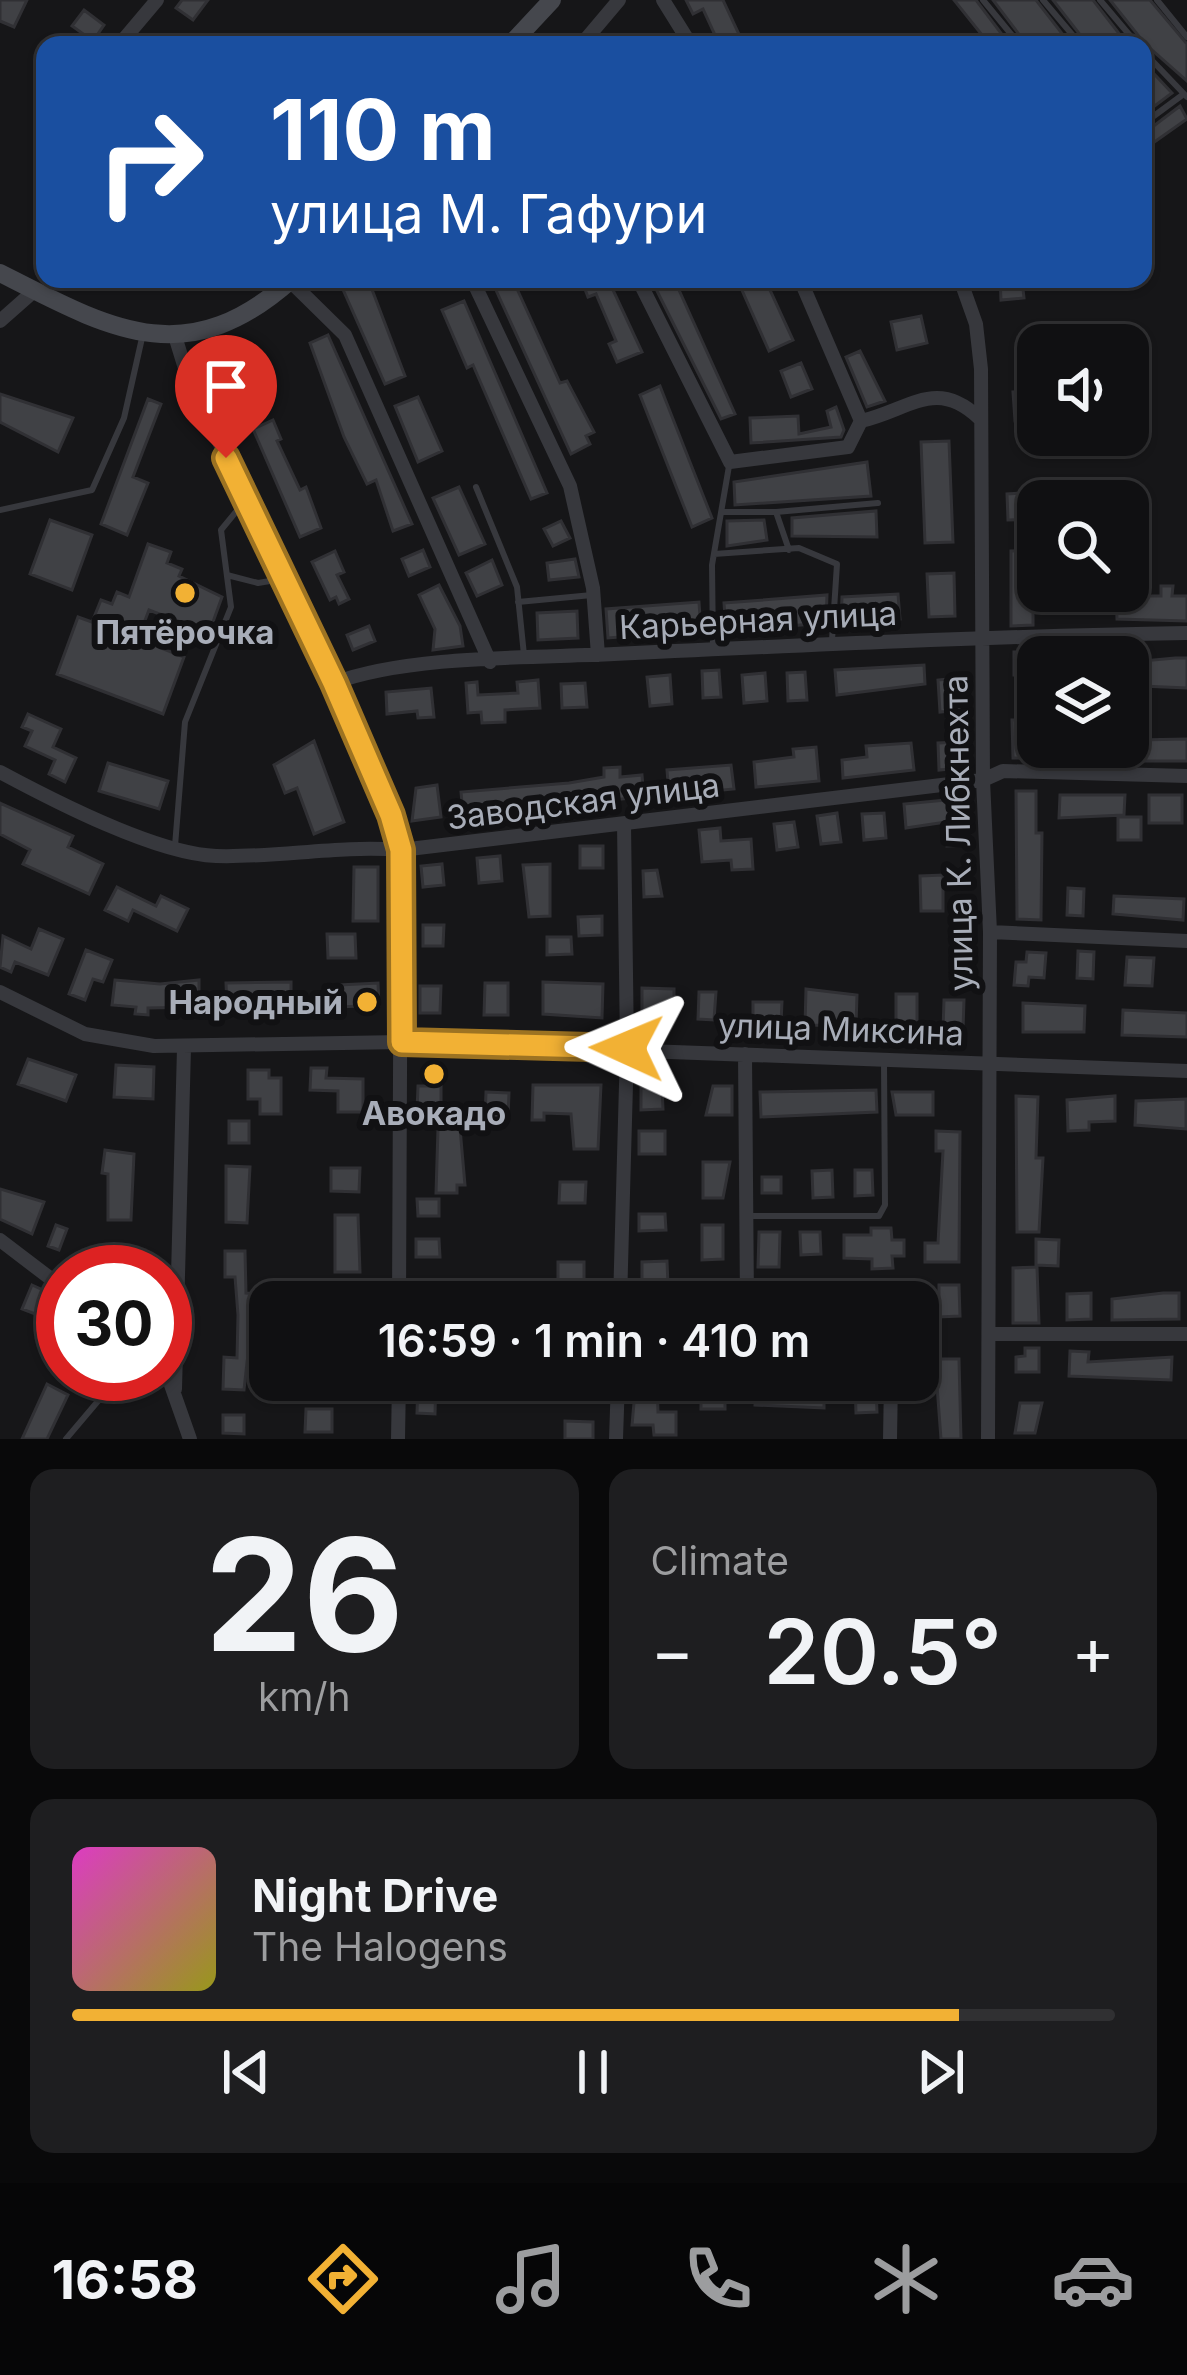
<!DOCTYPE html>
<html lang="en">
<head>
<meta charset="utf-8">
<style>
	:root { --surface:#101012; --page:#1e1e20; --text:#f1f3f6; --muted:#9c9d9f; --line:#303032; --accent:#f2b134 }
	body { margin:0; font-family:Inter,sans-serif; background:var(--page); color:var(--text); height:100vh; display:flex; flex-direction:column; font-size:45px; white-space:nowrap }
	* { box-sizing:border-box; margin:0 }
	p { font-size:39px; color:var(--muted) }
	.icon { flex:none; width:66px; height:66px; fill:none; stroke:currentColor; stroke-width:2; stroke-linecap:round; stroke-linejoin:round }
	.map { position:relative; height:1439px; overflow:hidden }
	.sheet { display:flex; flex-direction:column; gap:30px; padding:30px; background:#09090a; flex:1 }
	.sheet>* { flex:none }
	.hud { position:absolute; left:36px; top:36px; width:1116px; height:252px; border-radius:24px; box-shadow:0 3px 9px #0004,0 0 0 3px var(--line); background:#1a4fa0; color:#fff; overflow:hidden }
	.tools { position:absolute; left:1017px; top:324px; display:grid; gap:24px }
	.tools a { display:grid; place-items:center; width:132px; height:132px; border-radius:24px; background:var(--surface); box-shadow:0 3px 9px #0004,0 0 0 3px var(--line); font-size:60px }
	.speed { position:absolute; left:36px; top:1245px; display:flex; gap:24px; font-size:60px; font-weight:700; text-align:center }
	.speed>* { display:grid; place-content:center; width:156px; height:156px; border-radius:50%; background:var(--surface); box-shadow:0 3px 9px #0004,0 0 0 3px var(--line); line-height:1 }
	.speed .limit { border:18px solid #d22; background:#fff; color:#111 }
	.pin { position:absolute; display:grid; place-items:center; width:102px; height:102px; color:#fff; margin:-123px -51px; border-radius:50% 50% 50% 0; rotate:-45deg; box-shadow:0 0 12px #0007 }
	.pin .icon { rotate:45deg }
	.me { position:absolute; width:132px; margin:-66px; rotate:271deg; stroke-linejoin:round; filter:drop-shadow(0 0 9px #0008) }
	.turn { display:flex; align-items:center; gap:42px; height:252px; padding:0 36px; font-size:54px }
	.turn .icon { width:156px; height:156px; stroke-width:2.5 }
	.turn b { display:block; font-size:84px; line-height:102px }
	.big { font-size:90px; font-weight:600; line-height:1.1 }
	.sheet .card { flex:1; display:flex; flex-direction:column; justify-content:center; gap:18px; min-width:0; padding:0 42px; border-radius:24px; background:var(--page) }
	.sheet .dial { align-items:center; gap:0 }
	.dial b { font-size:156px; line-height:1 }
	.song { display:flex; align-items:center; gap:36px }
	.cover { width:144px; height:144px; border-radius:18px; background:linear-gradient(135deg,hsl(310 70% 55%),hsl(60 70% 35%)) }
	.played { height:12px; border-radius:6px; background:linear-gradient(90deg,var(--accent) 85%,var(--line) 85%) }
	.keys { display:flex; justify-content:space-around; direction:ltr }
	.heat { display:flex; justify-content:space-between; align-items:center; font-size:66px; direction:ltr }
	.sheet .tiles { flex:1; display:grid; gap:30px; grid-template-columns:1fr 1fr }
	.card:last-child { grid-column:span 2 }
	.trip { position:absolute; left:249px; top:1281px; width:690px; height:120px; border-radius:24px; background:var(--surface); box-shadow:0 3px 9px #0004,0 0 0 3px var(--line); font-weight:600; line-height:120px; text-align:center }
	.menu { display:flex; height:192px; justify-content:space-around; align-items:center; background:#060607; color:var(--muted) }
	.menu .icon { width:84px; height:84px }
	.menu .on { color:var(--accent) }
	.menu b { font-size:54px; color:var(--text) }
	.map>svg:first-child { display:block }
</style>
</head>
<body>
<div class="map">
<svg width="1187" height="1439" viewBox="0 0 1187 1439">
	<rect width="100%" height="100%" fill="#161618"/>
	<path fill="#404145" stroke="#303034" stroke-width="3" d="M0,0h27l-13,27 -14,-6z
		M182,0h26l-15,20 -17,-12z
		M686,0h37l21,45h-42l13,-10 -12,-26 -10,5z
		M954,0h22l34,45h-20z
		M993,0h43l35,45h-44z
		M1053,0h40l35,45h-40z
		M1110,0h40l37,44v37l-42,-37z
		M84,10l20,15 -11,16 -21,-15z
		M1143,62l29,31 -24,18 -5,-6z
		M1180,106l7,13 -44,31v-16z
		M354,279h14l37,97 -20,8 -44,-99z
		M581,279h27l34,73 -25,10 -8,-18 7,-3 -20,-47 -8,3z
		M651,279h23l61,135 -14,5z
		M737,279h28l28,61 -24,11z
		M1000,279h22l2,19 -23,2z
		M513,280l47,103 7,-2 27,51 -8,4 4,8 -19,10 -76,-166z
		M464,301l83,192 -16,6 -58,-134 -6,3 -25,-58z
		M921,316l6,27 -30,7 -6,-28z
		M328,335l84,189 -19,7 -17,-51 -9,4 -23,-47 -34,-94z
		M860,351l25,50 -18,6 -21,-50z
		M801,363l11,26 -21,8 -10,-26z
		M660,386l52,132 -20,9 -52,-132z
		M1038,391v29l-23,1 -2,-29z
		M0,394l73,24 -15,34 -58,-30z
		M418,397l24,54 -24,11 -23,-56z
		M148,399l13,5 -28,73 15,6 -21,52 -26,-11z
		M836,407l8,23 -3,7 -90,6 -1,-25 48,-2 1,18 32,-7 -4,-16z
		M273,420l8,19 -4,2 23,49 6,-3 15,41 -21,9 -47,-108z
		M949,441l4,101 -28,1 -4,-101z
		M867,462l4,34 -136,9 -1,-23z
		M459,487l26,57 -26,11 -26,-57z
		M1037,492l1,27 -30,1 -1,-26z
		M876,511l1,26 -85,-1v-18z
		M50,520l42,15 -20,55 -42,-16z
		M764,520l3,20 -40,6v-25z
		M561,521l9,17 -17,8 -9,-17z
		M148,544l23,8 -4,11 15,6 -3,7 43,21 -13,36 -60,-23 -11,29 46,18 -21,57 -106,-40 21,-57 14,5 9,-22 11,4 5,-12 12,5z
		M423,550l7,17 -21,9 -7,-17z
		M1033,550v75l-22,1v-75z
		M335,551l9,21 -7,3 12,24 -10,5 -3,-7 -6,3 -18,-38z
		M575,559l4,18 -30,3 -2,-17z
		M492,560l10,25 -25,11 -11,-23z
		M954,573l1,43 -26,1 -2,-43z
		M439,585l21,41 3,20 -30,4 2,-21 -16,-34z
		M1161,586h12l-1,10h15v25l-70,-2 -1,-23h45z
		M1070,591h19v20h-19z
		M898,594l2,25 -59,3 1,-25z
		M827,595l-1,28 -100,8 -2,-28z
		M699,602l2,29 -93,7 -2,-29z
		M577,611l1,27 -40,2 -1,-27z
		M369,626l6,15 -22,9 -6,-15z
		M1014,652h21v23h-21z
		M1175,658h12v30l-45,-2v-25z
		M924,665l1,19 -88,11 -2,-25z
		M719,670l2,27 -18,1 -1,-27z
		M805,672l2,28 -19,1 -1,-28z
		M765,673l2,28 -23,2 -2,-28z
		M670,675l2,29 -22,2 -3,-29z
		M958,678l3,32 -21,2 -2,-32z
		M538,680l2,28 -35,2v12l-23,1 -1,-11 -13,1 -2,-30 11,-1 1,13 40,-2 -1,-11z
		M585,683l2,24 -25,1 -1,-24z
		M431,688l3,29 -16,1 -1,-7 -30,3 -1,-22z
		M28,714l33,15 -8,18 23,11 -11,24 -16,-8 6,-14 -30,-14 7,-15 -10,-4z
		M1012,720h13v9l13,-1 -6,30h-19z
		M1187,739v22h-119l1,-14h68v-7z
		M314,741l30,81 -30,12 -17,-46 -12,5 -11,-28z
		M959,742l2,26 -22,2 -1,-27z
		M911,743l3,27 -71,8 -1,-18 25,-3 -1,-11z
		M816,747l3,34 -63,6 -2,-25 40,-5 -1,-8z
		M108,763l60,18 -9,28 -60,-18z
		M731,765l3,24 -65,6 -2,-25z
		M620,767v10l22,-2 2,22 -181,17 -2,-22 108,-9 35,-6v-9z
		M437,785l4,32 -29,4 4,-33z
		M1016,791h20v42h6l-1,87 -24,-1z
		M1060,795h65l-1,20 -65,3z
		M1149,795h33v28h-33z
		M967,798l2,47 -22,1 -1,-24 -40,6 -2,-24z
		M0,803l73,33 -5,11 35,17 -14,30 -66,-30 7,-14 -30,-16z
		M837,813l4,29 -20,2 -4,-28z
		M884,813l2,25 -22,2 -2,-26z
		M1118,817h23v23h-23z
		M794,822l4,25 -21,3 -3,-26z
		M720,828l1,13 30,-2 2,30 -21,1 -1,-10 -29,2 -3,-32z
		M580,846h23v22h-23z
		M500,856l2,25 -23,2 -2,-25z
		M442,864l2,21 -21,2 -2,-21z
		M550,864v52l-21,1 -6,-52z
		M354,867h24v54h-25z
		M657,870l5,26 -18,1 -1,-26z
		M943,875v36h-22l-1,-35z
		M117,887l39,19 5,-10 27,13 -11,22 -44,-21 -5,11 -23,-11z
		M1068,888l16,1 -1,27 -16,-1z
		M1114,896l70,3 -1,21 -70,-6z
		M602,916v19l-23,1 -1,-19z
		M423,925h21l-1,21h-20z
		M39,929l24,10 -15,36 -33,-13 -4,10 -11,-5 3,-31 28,13z
		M327,934h28l1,24h-28z
		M547,937h24l1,17 -25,1z
		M86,950l26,10 -9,22 -10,-3 -8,21 -16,-6z
		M1078,951l16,1 -1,27 -16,-1z
		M1027,952l19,1 -2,25 -15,-1 -1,9 -14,-1 2,-23h10z
		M1127,957l27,1 -2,28 -27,-1z
		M115,980l45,4 39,-4v27l-51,1v7l-13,-1 1,-7 -24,-2z
		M291,982v25l-64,1 -1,-25z
		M543,982l60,2 -1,34 -59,-4z
		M378,983l1,22 -39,2 -1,-22z
		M485,983h23v32h-24z
		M420,986h21l-1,27h-20z
		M642,988l32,1v30h-32z
		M806,989l51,6 -1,31 -51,-1z
		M699,992h17l-2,28 -16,-1z
		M896,994h21v33h-21z
		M944,1000h20l-1,30h-20z
		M753,1002h29l-1,21h-28z
		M1023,1003l62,3 -1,26h-61z
		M1123,1010l64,3v24l-65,-2z
		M28,1059l48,16 -10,26 -48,-17z
		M116,1065l38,2 -1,32 -39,-2z
		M311,1068h16l-1,10 37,1v33h-25v-21l-28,-1z
		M248,1070h21v8h12v36h-21v-15h-12z
		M533,1085h68l-3,64h-24l-3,-35 -27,-1v7h-12z
		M418,1086h23v25h-24z
		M713,1086h19v29h-26z
		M662,1087l1,22 -22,1v-22z
		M876,1090l1,22 -116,5 -1,-25z
		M486,1092l23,1 -1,25 -23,-1z
		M892,1092h41v23h-37z
		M1016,1096l22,1 -2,61h7l-4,74h-22z
		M1115,1096v25l-26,1v8l-21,1 -1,-31z
		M1186,1099v30l-51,-4 1,-24z
		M229,1121h20v22h-20z
		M438,1128h22l5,57h-8v8h-21z
		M639,1131h26v23h-26z
		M936,1131l24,1 -1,130h-34v-19h13l5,-92h-7z
		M105,1150l29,4 -3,66h-23v-46l-6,-1z
		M703,1162h27l-7,36h-20z
		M226,1166l24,1 -3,56 -21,-1z
		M331,1168h29l-1,24 -28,-1z
		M832,1170l1,27 -20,1 -1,-27z
		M855,1170h17l1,25 -18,1z
		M762,1177h19v16h-19z
		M560,1182h26l-1,21h-26z
		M0,1189l44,13 -12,32 -32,-15z
		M417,1199h22v17h-21z
		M639,1214h26l1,16 -27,1z
		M335,1215h23l2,57h-25z
		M56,1225l11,4 -8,21 -11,-4z
		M702,1225h21v34l-21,1z
		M871,1228h20l1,12h12v16h-12l1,12 -21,1v-10l-28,-1v-23h27z
		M759,1232h21l-1,35h-21z
		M800,1232h20l1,22 -20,1z
		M416,1239h23l1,18h-24z
		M1036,1239l23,1 -1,26 -22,-1z
		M225,1251h20l1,42 17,1 -4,60h-11l-4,36 -21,-1 1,-32 13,1 1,-43 -3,-38h-10z
		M667,1261l1,24h-26v-23z
		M558,1262h26v21h-26z
		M1037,1267l2,56h-26v-55z
		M700,1280h22v20h-22z
		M439,1281v20l-23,1 -1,-20z
		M32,1285l20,9 -9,23 -21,-8z
		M939,1285h20l1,31 -21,1z
		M1091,1293v26l-24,1v-26z
		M1163,1293h16v26l-67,1v-21z
		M1025,1348h14v24h-23v-15l9,-1z
		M1070,1351l19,1 -1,10 84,-5 -1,23 -102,-4z
		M935,1359h24l2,80h-20z
		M333,1380h23v16l-23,-1z
		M418,1380h18l-1,34 -18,-1z
		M544,1380h26v22l-27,-1z
		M636,1380h21l1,32h18v23h-22l-1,-10h-21z
		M756,1383h68v25l-69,-3z
		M47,1384l21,11 -21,44h-25z
		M876,1385l1,27 -21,1 -1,-27z
		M701,1388l24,1v20h-24z
		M1020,1403h22l-7,30h-20z
		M306,1409h26v23h-27z
		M223,1415h21v19l-21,-1z
		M565,1421l28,1v17h-28z"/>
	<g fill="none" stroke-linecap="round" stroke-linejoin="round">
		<path stroke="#37383d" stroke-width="6" d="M983,0l37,45
			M1043,0l38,45
			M1100,0l38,45
			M1157,0l30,37
			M1143,51l44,46
			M1143,124l38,-28
			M476,487l41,100 7,68
			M0,510l92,-20 32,-72 18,-80
			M722,512h54
			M789,550l-13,-38 102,-9
			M714,554l85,-6 38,16 -5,76
			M227,575l31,8 24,-4
			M518,602l74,-7
			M713,649l-1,-84 17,-99
			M175,846l10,-124 46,-115 -10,-77 23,-28
			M746,1216h133l6,-11 -1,-142
			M66,1439l38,-45 62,-16"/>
		<path stroke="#37383d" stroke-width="14" d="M663,0l28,45
			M119,45l38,-45
			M581,45l38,-45
			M472,279l98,207 23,102 5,67
			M638,279l92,183 118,-15 13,-26
			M800,279l61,142
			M960,279l16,45 5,45 2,411 7,152 -2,507
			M290,281l55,54 145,327
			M0,321l34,-30
			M175,336l12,39 147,308 67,167 -2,452
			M861,421c48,-11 75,-44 118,-3
			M334,683c75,-28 199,-25 280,-29 191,-9 382,-18 573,-21
			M0,772c54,29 156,82 216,84 62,2 122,-11 185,-6l582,-70 20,-9 184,5
			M990,932l197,9
			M0,992l85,42 69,12 248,-4 785,29
			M745,1054l2,248
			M0,1240l63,48
			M620,1302l7,-254 -3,-224
			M989,1334h198
			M165,1368l25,71
			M175,1389l9,-341
			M398,1439l1,-59
			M616,1439l2,-59
			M890,1439l1,-59"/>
		<path stroke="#45474d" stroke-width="18" d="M510,45l42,-45
			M0,273c110,56 186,101 292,6"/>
	</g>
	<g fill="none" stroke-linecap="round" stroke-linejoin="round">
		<g stroke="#9d7322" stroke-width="30">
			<path id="route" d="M226,458l108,225 57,132 10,35 1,192 225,6"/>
		</g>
		<use href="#route" stroke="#f2b134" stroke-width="21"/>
	</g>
	<g fill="#f2b134" stroke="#111113" stroke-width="4.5">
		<circle cx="185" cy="593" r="12"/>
		<circle cx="367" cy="1002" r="12"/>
		<circle cx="434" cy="1074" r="12"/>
	</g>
	<g text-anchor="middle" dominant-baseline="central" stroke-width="12" stroke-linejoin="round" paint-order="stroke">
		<g font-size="33" fill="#a8adb8" stroke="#111113">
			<text transform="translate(758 620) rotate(-3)">Карьерная улица</text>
			<text transform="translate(583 801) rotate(-7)">Заводская улица</text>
			<text transform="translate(958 833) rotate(-91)">улица К. Либкнехта</text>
			<text transform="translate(841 1029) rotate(2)">улица Миксина</text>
		</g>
		<g font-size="33" font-weight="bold" fill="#a8adb8" stroke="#111113">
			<text x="185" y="632">Пятёрочка</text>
			<text x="343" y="1002" text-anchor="end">Народный</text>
			<text x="434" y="1113">Авокадо</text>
		</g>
	</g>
</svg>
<div class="tools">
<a><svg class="icon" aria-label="sound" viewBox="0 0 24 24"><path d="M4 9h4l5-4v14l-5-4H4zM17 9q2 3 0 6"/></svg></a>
<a><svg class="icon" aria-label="search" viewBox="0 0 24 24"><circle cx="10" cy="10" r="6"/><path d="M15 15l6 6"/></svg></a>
<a><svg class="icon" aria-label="layers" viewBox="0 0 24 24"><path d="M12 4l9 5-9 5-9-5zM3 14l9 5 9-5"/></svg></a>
</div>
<div class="speed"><div class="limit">30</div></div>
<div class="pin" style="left:226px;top:458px;background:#d93025"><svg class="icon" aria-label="arrive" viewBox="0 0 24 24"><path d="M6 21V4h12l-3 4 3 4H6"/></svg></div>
<svg class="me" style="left:627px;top:1048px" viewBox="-20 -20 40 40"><path d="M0-17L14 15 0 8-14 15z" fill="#f2b134" stroke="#fff" stroke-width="4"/></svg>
<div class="trip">16:59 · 1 min · 410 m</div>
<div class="hud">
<div class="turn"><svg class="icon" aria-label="right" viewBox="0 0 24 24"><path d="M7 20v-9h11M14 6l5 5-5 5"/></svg><div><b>110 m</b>улица М. Гафури</div></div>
</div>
</div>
<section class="sheet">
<div class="tiles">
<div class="card dial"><b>26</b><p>km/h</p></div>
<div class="card"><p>Climate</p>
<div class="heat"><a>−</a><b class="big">20.5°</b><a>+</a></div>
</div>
<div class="card">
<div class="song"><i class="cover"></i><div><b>Night Drive</b><p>The Halogens</p></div></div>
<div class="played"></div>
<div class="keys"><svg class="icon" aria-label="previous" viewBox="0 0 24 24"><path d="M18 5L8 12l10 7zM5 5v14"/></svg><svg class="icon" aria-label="pause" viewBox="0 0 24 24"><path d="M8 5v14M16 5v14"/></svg><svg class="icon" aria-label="next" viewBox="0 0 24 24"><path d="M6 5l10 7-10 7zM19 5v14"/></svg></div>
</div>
</div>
</section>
<nav class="menu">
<b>16:58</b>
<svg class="icon on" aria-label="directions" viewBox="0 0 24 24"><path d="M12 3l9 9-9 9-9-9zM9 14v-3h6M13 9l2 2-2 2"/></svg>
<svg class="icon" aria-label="music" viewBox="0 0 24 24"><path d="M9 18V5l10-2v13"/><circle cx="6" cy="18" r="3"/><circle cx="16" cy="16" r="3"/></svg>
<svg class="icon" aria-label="phone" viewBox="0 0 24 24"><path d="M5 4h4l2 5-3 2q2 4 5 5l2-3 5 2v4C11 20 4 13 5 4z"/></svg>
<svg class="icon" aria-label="climate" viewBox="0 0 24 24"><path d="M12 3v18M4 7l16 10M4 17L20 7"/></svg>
<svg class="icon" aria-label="car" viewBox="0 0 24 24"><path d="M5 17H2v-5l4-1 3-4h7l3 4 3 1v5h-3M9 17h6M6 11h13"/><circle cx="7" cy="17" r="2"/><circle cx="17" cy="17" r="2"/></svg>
</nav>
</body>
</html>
